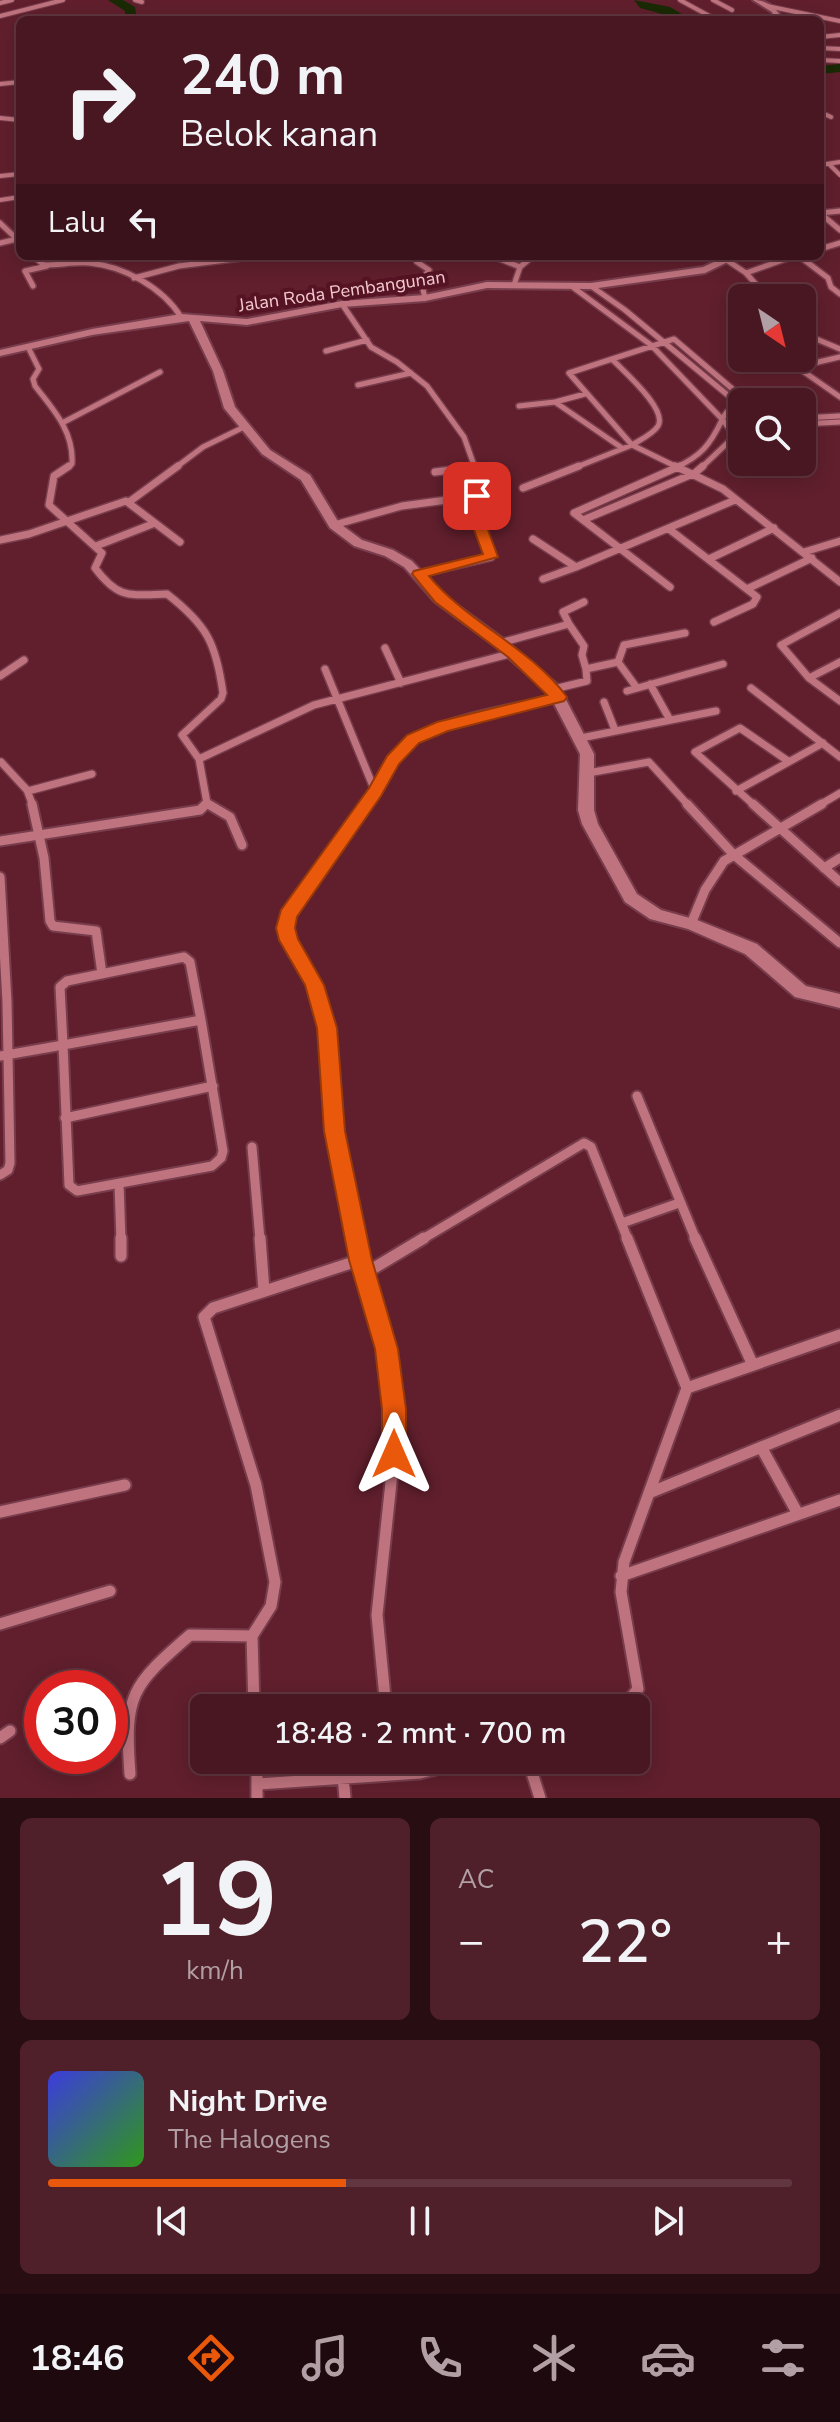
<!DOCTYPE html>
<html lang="id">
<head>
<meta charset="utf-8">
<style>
	:root { --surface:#491722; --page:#50202a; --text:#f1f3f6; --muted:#b19fa5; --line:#613640; --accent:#ea580c }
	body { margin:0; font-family:"Nunito Sans",sans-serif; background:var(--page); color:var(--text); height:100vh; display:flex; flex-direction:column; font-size:30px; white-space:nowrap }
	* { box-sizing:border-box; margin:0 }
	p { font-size:26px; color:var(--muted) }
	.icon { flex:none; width:44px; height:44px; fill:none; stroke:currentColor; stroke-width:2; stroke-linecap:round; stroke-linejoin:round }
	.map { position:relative; height:1798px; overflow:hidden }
	.panel { display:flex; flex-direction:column; gap:20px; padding:20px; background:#280d13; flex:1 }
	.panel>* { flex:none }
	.banner { position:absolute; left:16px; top:16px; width:808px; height:244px; border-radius:12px; box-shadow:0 4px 20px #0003,0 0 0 2px var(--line); background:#491722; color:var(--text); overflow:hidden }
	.needle { width:52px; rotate:145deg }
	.tools { position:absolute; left:728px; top:284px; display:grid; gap:16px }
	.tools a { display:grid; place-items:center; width:88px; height:88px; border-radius:12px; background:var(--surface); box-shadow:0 4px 20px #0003,0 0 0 2px var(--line); font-size:40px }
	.speed { position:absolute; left:24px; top:1670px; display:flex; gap:16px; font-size:40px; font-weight:700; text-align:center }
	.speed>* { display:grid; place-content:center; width:104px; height:104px; border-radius:50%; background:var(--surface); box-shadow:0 4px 20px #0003,0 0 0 2px var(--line); line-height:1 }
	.speed .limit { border:12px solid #d22; background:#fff; color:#111 }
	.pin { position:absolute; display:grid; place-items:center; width:68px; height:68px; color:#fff; margin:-34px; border-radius:16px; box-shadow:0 4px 12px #0006 }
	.me { position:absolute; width:88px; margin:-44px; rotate:0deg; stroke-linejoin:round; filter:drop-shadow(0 0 6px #0008) }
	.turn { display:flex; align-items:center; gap:28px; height:168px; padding:0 32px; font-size:36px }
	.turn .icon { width:104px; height:104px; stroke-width:2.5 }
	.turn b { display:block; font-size:56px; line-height:68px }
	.then { display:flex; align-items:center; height:76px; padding:0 32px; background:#0003; gap:16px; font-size:30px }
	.big { font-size:60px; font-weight:600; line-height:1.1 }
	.panel .widget { flex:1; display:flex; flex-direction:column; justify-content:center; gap:12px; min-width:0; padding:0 28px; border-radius:12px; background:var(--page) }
	.panel .dial { align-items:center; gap:0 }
	.dial b { font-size:104px; line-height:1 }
	.song { display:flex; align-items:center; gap:24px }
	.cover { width:96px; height:96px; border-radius:12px; background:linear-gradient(135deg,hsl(240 70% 55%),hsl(110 70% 35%)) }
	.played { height:8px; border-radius:4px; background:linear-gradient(90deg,var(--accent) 40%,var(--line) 40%) }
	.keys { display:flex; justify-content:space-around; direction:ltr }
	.heat { display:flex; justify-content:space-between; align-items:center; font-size:44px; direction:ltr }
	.panel .tiles { flex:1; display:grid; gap:20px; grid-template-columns:1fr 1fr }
	.widget:last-child { grid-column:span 2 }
	.trip { position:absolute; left:190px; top:1694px; width:460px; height:80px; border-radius:12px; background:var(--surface); box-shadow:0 4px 20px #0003,0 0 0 2px var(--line); font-weight:600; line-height:80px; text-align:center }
	.menu { display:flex; height:128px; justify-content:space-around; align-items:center; background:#1d090e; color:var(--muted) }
	.menu .icon { width:56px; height:56px }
	.menu .active { color:var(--accent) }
	.menu b { font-size:36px; color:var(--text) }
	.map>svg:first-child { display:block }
</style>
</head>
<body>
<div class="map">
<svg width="840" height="1798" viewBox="0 0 840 1798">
	<rect width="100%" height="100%" fill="#611f2d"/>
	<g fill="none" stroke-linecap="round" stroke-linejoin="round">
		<path fill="#192a04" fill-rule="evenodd" d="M108,0h15l12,7 2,13h-12v-9z
			M634,0l36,7 22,13c-18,0 -34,-8 -52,-12z
			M840,64v8l-20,2v-8z"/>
		<g stroke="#783d4c" stroke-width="6">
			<path id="street-far4" d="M135,0l7,2
				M680,0l33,18
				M713,0l19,10
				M0,3l12,-3
				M767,6l73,15
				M0,16l63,-16
				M820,37l20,-2
				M820,48l20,1
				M820,60l20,1
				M0,84l20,-2
				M820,112l11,5
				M0,118l20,2
				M829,164l11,11
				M820,165l20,-3
				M0,176l20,-2
				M0,200l20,-3"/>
		</g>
		<g stroke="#783d4c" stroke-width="8">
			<path id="street-far3" d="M820,213l20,17
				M820,213l20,-2
				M0,223l20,19
				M0,243l17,-4
				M820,249l20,-6
				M33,256l11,9c15,0 30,-3 45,-2 35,3 74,25 92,54
				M493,256l27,11 -6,18
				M799,256l29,22 3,9 9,7
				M728,261l18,12 22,25
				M417,262l12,8 -8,11 4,17
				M520,267l13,-11
				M746,273l48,-17
				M134,278l45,-12 79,-10
				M33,286l-8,-15 22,-5
				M591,286l34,24 117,97
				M574,288l77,57 71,74
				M342,304l29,43 26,15 30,24 37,51 11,31
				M802,333l38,16
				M28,347l11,22 -6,10 2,7c19,24 39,46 37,78l-6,4
				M326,351l41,-11
				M840,357l-43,10 43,30
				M612,359c11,12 56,50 46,67 -5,8 -18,14 -26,19l-63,-72z
				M612,359l62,-20 68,58 -7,5
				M358,385l53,-12
				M555,402l30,-8
				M519,406l36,-4 67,46
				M802,418l38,-2
				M64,422l96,-50
				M802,424l38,-2
				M741,431l-13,-4 -6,-8 5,-7 15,-2
				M175,468l28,-21 41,-20
				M468,468l7,-1
				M574,468l58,-23 47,23
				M675,468c26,-12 35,-23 47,-48
				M701,468l39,-37"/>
		</g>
		<g stroke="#783d4c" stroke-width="10">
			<path id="street-far2" d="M69,466l-15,10 -5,29 53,48 -7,15c24,32 35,27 72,26 40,31 49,49 56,99l-2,6 -39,36 17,24
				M675,466l48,23 117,93
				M435,472l40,-5
				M523,488l56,-22
				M129,502l49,-36
				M583,520l112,-47 8,-7
				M334,525l68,-19 75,-10
				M669,529l88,68 -4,7 -39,18
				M533,539l43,28 159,-67
				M0,540l29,-6 97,-33 54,41
				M96,546l59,-23
				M804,552l36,-11
				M709,559l65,-31
				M419,574l72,-17 -11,-30 -5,-61
				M543,579l33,-12
				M670,587l-96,-74 106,-47
				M749,588l63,-30
				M840,613l-59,32 28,33 31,23
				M569,624l15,22 -2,9 4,14
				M500,643l69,-19 -6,-12 21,-10
				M385,648l16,35
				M618,662l19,26
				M325,669l50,122
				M0,676l24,-16
				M809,678l31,-16
				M650,684l20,36
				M751,688l89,69
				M554,689l33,-8 -1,-12 32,-7 6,-17 61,-12
				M627,691l96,-27
				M604,702l11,28
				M581,738l135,-27
				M1,762l26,28 6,16
				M588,773l61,-11 40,44
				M28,791l64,-17
				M736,791l87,-48
				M207,803l4,3
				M204,806l3,-3 -8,-44 115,-54 199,-52
				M365,806c15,-22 26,-48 46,-65 27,-22 112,-35 148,-44
				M755,806l-60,-54 45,-24 48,33
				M818,806l22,-13"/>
		</g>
		<g stroke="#783d4c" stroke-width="13">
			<path id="street-far1" d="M32,804l12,54 6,63 3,5 43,5 6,43
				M208,804l22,13 12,28
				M687,804l47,51 106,88
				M753,804l87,78
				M0,841l200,-31 6,-6
				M824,868l16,-10
				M0,877l7,125 3,161 -2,7 -8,5
				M691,924l14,-34 19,-29 98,-57
				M63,1045l6,140 8,6 135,-25 9,-8 2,-7 -22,-131
				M63,1045l-3,-58 7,-6 117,-24 6,5 11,58
				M63,1045l138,-25
				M0,1056l63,-11
				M637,1096l59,144
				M65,1118l148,-32
				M252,1147l8,93
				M119,1184l2,56
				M622,1223l57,-20
				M356,1240l-21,-109 -8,-103 -13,-43 -25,-45 -4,-12 3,-13 78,-111
				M421,1240l163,-97 7,4 37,93"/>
		</g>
		<g stroke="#783d4c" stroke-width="15">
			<path id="street" d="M121,1238v18
				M260,1238l4,53
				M356,1238l31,111 7,60v45l-17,161 9,93
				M627,1238l60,150
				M695,1238l57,125
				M364,1274l60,-36
				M761,1447l37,67
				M649,1493l191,-78
				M0,1512l125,-27
				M621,1576l219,-76
				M0,1624l110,-33
				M254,1708l-2,-72 19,-30 4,-24 -19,-97 -52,-168 9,-9 147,-48
				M614,1708l12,-4 12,-15 -17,-97 3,-30 63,-174 153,-53
				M0,1738l10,-7
				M257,1760v38
				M391,1760l1,13
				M528,1760l12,38
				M130,1774c-6,-79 1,-88 60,-139l62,1
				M343,1776l2,22
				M258,1784l162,-11 52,-13"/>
		</g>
		<g stroke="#783d4c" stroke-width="4">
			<path id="secondary" d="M753,0c14,0 24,8 30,20h-8l-3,-8z
				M727,256h13l-35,17 -114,16 -104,-1 -62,13 -83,6 -95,18 -47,-4 23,50 12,36 35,43 40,25 29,48 23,17 31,10 19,11 33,35 60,44 54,46 35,68v56l4,14 39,70 24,16 36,10 60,24 49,42 34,8v14l-45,-11 -50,-43 -57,-25 -38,-10 -25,-17 -43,-78 -4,-14 2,-56 -32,-62 -53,-46 -60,-44 -31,-35 -19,-11 -31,-10 -24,-18 -29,-48 -39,-26 -38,-46 -11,-37 -24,-50 -97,14 -92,21v-6l92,-21 89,-15 66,5 95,-18 83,-6 62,-13 104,1 112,-16z"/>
		</g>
		<use href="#street-far4" stroke="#bf737e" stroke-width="4"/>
		<use href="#street-far3" stroke="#bf737e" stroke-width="5"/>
		<use href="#street-far2" stroke="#bf737e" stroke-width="7"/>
		<use href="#street-far1" stroke="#bf737e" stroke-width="9"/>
		<use href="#street" stroke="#bf737e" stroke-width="11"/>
		<use href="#secondary" fill="#bf737e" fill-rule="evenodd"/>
	</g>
	<path fill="#ea580c" stroke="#983908" stroke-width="2" d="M472,493l12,3 3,31 11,30 -69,19c39,47 101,71 138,121l-3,4 -116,30 -29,12 -20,21 -18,32 -84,121 -2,11 3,11 26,46 13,43 8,103 27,129 26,89 8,60v45l-3,8 -9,4 -8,-4 -4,-8v-45l-7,-60 -26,-89 -25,-129 -7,-103 -12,-43 -26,-45 -3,-12 5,-18 88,-122 18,-32 20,-21 30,-13 110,-27 -39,-38 -73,-55 -23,-28 2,-3 69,-17 -10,-27z"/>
	<g text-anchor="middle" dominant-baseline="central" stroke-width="8" stroke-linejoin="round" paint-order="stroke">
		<g font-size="18" fill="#f3c9ce" stroke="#551323">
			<text transform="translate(342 291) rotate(-8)">Jalan Roda Pembangunan</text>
		</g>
	</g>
</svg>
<div class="tools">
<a><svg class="needle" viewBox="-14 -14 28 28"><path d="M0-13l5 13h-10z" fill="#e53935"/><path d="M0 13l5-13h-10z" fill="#b19fa5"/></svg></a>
<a><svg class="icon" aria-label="search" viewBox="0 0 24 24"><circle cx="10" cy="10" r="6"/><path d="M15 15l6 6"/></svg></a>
</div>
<div class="speed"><div class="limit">30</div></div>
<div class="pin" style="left:477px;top:496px;background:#d93025"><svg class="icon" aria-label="arrive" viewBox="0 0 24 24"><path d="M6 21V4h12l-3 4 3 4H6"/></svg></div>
<svg class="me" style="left:394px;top:1454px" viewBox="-20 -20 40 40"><path d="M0-17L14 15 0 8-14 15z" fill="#ea580c" stroke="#fff" stroke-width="4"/></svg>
<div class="trip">18:48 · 2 mnt · 700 m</div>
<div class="banner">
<div class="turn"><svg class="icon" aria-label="right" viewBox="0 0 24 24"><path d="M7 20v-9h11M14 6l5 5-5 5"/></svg><div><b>240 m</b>Belok kanan</div></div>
<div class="then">Lalu<svg class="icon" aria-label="left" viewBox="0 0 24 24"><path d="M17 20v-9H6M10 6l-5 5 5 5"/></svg></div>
</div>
</div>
<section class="panel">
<div class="tiles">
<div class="widget dial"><b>19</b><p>km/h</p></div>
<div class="widget"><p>AC</p>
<div class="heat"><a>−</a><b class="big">22°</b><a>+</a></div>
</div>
<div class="widget">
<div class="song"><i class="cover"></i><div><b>Night Drive</b><p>The Halogens</p></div></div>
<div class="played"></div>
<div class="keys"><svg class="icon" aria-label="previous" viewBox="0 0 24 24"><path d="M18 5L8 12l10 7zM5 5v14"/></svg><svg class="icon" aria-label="pause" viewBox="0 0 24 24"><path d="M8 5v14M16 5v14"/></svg><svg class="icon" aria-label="next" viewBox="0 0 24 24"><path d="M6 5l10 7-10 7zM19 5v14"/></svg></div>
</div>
</div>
</section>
<nav class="menu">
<b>18:46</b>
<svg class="icon active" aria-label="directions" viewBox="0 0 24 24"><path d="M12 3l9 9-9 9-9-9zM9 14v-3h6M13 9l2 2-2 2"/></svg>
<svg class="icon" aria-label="music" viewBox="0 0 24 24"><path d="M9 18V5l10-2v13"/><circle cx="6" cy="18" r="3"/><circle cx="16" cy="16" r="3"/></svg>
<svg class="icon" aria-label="phone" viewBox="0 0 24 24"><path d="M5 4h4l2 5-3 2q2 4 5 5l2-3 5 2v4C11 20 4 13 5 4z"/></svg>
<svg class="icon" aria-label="climate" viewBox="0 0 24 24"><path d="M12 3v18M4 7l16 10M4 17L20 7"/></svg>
<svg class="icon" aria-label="car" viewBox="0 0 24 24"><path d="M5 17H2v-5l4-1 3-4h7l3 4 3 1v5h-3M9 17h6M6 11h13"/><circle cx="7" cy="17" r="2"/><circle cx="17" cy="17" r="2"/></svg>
<svg class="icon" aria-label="filters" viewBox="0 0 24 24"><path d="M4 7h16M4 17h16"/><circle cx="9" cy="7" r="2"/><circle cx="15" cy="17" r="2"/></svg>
</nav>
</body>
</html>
